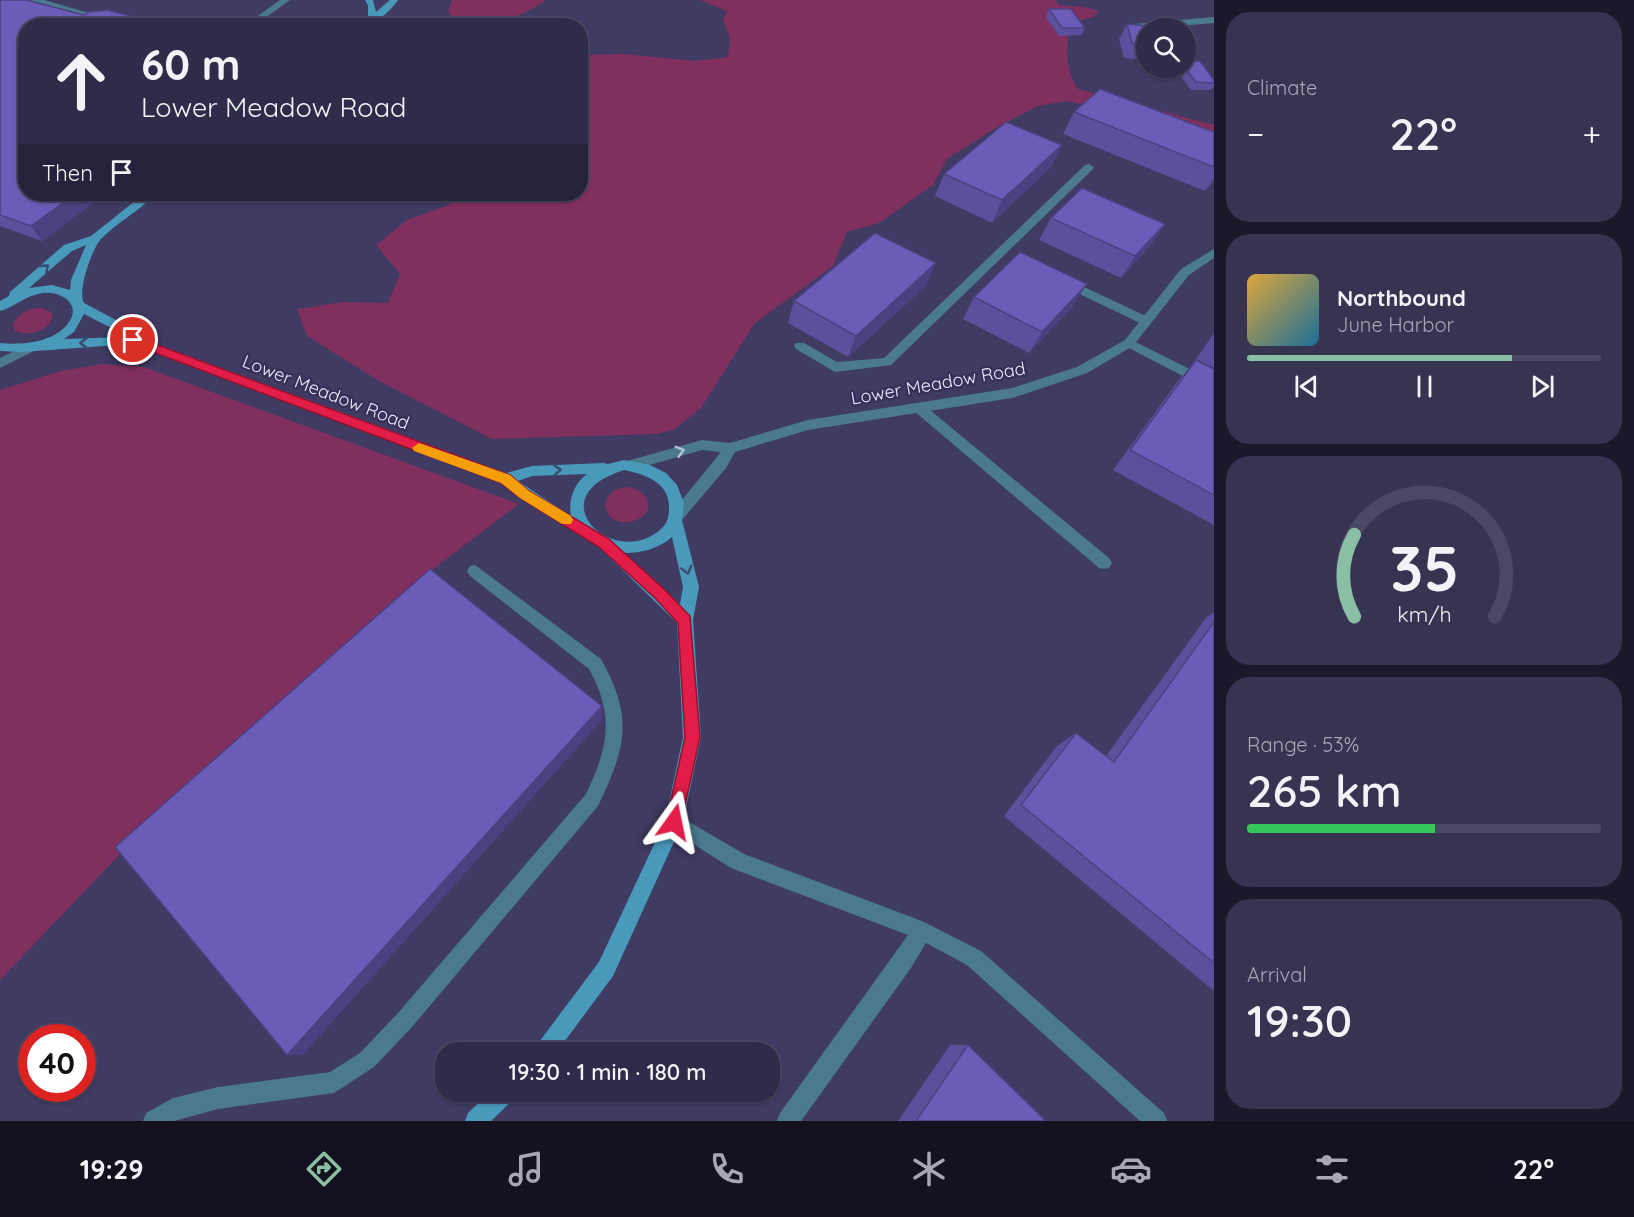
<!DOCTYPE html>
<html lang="en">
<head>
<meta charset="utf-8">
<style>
	:root { --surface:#2f2c4a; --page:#373451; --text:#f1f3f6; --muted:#a7a7b5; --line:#4a4862; --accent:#8abfa5 }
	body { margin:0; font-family:Quicksand,sans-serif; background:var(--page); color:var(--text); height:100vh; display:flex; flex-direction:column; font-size:22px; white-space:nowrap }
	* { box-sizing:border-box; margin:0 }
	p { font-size:20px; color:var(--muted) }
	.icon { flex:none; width:33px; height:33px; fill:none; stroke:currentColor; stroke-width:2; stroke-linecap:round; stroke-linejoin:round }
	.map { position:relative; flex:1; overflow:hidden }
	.drawer { display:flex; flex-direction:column; gap:12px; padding:12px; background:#1a1829; width:420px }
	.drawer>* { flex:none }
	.top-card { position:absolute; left:18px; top:18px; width:570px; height:183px; border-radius:24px; box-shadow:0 2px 4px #0004,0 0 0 2px var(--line); background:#2f2c4a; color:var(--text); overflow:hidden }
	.controls { position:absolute; left:1136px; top:18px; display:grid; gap:12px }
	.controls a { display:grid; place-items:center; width:60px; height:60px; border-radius:50%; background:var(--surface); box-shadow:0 2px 4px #0004,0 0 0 2px var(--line); font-size:30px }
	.speed { position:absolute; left:18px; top:1024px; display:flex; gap:12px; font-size:30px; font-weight:700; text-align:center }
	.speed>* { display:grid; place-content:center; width:78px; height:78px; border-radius:50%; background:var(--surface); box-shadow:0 2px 4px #0004,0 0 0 2px var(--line); line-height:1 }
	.speed .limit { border:9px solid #d22; background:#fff; color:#111 }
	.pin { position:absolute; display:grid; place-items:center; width:51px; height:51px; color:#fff; margin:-26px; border:3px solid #fff; border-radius:50%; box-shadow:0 2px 6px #0007 }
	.me { position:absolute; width:66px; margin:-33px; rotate:12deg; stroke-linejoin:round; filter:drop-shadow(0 0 4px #0008) }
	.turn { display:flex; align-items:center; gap:21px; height:126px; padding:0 24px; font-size:27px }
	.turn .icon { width:78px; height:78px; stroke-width:2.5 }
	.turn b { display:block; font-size:42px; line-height:51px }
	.then { display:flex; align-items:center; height:57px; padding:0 24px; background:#0003; gap:12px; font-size:22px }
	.big { font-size:45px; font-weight:600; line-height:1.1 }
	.drawer .widget { flex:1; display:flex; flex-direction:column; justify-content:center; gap:9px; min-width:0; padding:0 21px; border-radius:24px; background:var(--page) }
	.drawer .dial { align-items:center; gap:0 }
	.dial svg { height:156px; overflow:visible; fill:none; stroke:var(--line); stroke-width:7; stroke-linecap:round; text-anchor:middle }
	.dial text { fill:var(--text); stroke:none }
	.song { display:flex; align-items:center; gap:18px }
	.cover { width:72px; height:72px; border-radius:9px; background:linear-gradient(135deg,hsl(40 70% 55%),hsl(200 70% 35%)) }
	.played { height:6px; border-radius:3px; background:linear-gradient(90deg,var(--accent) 75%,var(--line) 75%) }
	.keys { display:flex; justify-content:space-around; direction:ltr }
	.heat { display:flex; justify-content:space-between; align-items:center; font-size:33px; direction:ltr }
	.charge { height:9px; border-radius:4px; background:linear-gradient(90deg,#34c759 53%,var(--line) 0) }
	.trip { position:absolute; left:435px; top:1042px; width:345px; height:60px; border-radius:24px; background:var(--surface); box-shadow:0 2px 4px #0004,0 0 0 2px var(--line); font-weight:600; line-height:60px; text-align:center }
	.dock { display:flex; height:96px; justify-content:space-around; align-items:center; background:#13121e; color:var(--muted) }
	.dock .icon { width:42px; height:42px }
	.dock .on { color:var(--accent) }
	.dock b { font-size:27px; color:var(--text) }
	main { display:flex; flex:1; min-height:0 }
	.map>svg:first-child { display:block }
</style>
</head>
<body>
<main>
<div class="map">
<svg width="1214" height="1121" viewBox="0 0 1214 1121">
	<rect width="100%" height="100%" fill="#3f3b62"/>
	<path fill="#80305e" d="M452,0h94c-27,19 -60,30 -93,20l-5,-9z
		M700,0h355l4,5 25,2 15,4 -6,6 -22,5c-5,22 -7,48 7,67l136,36v11l-40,-11 -107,-24 -29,5 -41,21 -50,32 -14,26 -54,38 -32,9 -14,34 -78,57 -54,85 -26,21 -18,5 -165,5 -113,-58 -72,-45 -10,-27 46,-7 45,1 12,-29 -24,-29 31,-25 42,-15 6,-11h125l1,-139 42,-1 72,7 33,-4 2,-19 -7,-18 4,-9z
		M42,308l9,4 2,4c-4,15 -24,21 -38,15l-2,-7c6,-12 17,-16 29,-16z
		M102,364l42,3 375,137 -91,69 -306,279 -122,128v-590l61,-19z
		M629,487c12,3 21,9 19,23 -10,17 -41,18 -43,-6 4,-13 12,-16 24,-17z"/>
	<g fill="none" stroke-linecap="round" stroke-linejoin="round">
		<path fill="#4b7a8f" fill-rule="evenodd" d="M30,0h14l90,26h-16z
			M280,0h10l-36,26h-10z
			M1214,17v6l-81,7 -4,-3 4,-3z
			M1089,164l5,3 -1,2 -202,196 -56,7 -39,-23 -2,-3 2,-3h8l33,19 47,-4 201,-193z
			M1065,278l85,40 2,3 -6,4 -4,-1 -81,-39 -2,-3z
			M1129,339l85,42v11l-89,-46 -2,-3z
			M919,403l5,2 185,153 3,5 -3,5 -5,1 -5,-1 -185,-157 -2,-3z
			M475,565l126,94c33,59 25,88 -3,147l-186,221 -38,40 -40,26 -116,16 -44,12h-31l3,-8 27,-15 45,-11 112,-15 30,-19 38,-40 188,-219c22,-46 29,-78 3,-125l-119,-93 -3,-5 3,-5z
			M674,813l70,41 178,67 59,30 183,162 3,8h-27l-173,-156 -41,-22 -15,25 -110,153h-24l3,-8 128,-178 -177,-67 -63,-40 -3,-6 3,-6z"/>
		<path fill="#4b7a8f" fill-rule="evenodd" d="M1214,249v9l-25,17 -56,71 -46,27 -75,25 -204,32 -73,22 -9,16 -44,52h-10l-2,-4 2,-4 49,-60 -19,-2 -70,20 -7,-5 2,-4 75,-21 28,3 78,-23 204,-32 65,-21 48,-27 56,-71z
			M30,344l4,1 2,3 -2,3 -34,17v-10z"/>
		<path fill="#4999bb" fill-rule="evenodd" d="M365,0h8l3,12 14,-12h8c-9,13 -24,26 -40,26l10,-8v-13z
			M144,194h11c-15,17 -38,28 -54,45 -9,10 -24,52 -17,64l47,25 6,9 369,136 26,-7 71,-3 5,1 16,-4 26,5 16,8 11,12 7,18 -2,17 17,67 -6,33 8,117 -18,85 -70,154 -57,77h-23l3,-7 63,-84 66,-141 18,-84 -6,-114 -79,-77 -78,-48 -19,-15 -369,-139 -110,8 -22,-1v-8c22,2 50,0 66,-17 18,-20 -3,-35 -23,-33 -17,2 -28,14 -43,18v-10l9,-5 1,-4 54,-47 27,-9zM86,245l-15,35 -1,10 -18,-5 -23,3 43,-37zM84,314l39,20 2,3 -61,2 10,-7zM624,470c20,4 46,12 45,38 0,8 -1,15 -8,21 -46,42 -126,-31 -37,-59zM587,474c-13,10 -19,25 -16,42l-53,-35 14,-5zM672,537l11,50 -3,17 -56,-51c18,0 34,-4 48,-16z
			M490,1092h26l-3,8 -22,21h-26l3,-8z"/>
	</g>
	<path fill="#5c509d" d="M0,0l26,194h79l-63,47 -42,-15z
		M1049,9l36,19 -4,7 -22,1 -13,-19z
		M1127,24l19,4v32l-22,-2 -5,-19z
		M1185,30l8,19 -7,12 28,19v6l-3,4h-20l-15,-21v-1h9z
		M1074,112l140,20v49l-9,10 -142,-57z
		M1062,145l-11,22 -59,56 -57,-27 9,-22z
		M1051,218l114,6 -15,22 -29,32 -82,-38z
		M927,285l-79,72 -60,-34 6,-22z
		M974,297l99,9 -44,47 -66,-34z
		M1214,333v35l-18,-9z
		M1196,360l18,9v156l-101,-55 65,-89z
		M1214,612v379l-210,-175 53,-70 19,-13 30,23 100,-138z
		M950,1045h18l78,76h-148z"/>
	<path fill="#4b4180" d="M1062,145l-11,22 -59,56 10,-23z
		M1214,178v3l-9,10z
		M75,194h30l-63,47 -11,-15z
		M1165,224l-15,22 -29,32 14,-22z
		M936,263l-9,22 -79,72 8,-21z
		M1087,284l-14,22 -44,47 13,-21z
		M602,706v14l-299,335h-16z"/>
	<path fill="#6b5db7" stroke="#4b4180" stroke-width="1.5" d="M0,0h26l58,15 5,-3 18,-2 62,16h-143v168h49l-44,32 -31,-11z
		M1049,9h22l14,19h-23z
		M1127,24l43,4h-24v17l-14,-2z
		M1185,30h1l7,19 -8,-1z
		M1185,61h15l14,19v3l-18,-1 -11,-14z
		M1100,89l114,43v35l-140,-55z
		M1006,122l56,23 -60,55 -58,-26z
		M1082,188l83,36 -30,32 -84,-38z
		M875,233l61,30 -80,73 -62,-35z
		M1020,252l67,32 -45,48 -68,-35z
		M1196,360l18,9v126l-84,-45z
		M430,569l172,137 -315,349 -172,-208z
		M1214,622v341l-193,-158 55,-72 38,29z
		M968,1045l78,76h-130z"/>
	<defs><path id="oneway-chevron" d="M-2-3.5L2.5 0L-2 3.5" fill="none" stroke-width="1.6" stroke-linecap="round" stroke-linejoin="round" transform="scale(1.5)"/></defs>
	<g stroke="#3a4a70">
		<use href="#oneway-chevron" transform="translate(45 268) rotate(-41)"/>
		<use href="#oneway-chevron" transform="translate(84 343) rotate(179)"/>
		<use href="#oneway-chevron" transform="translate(557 470) rotate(-3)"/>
		<use href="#oneway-chevron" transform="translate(687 570) rotate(76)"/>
	</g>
	<use stroke="#b3c3d7" href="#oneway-chevron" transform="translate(680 451) rotate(-16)"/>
	<path fill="#e11d48" stroke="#92132f" stroke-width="1.5" d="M133,336l377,139 19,16 80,48 56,51 25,26 10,121 -20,91 -6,2 -6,-2 -2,-6 19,-85 -7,-114 -23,-25 -56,-51 -79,-49 -19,-15 -372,-140v-5z"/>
	<path fill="#f59e0b" d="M419,443l91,32 19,16 42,25 2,4 -2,4h-9l-42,-26 -19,-15 -87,-32 -2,-3z"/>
	<g text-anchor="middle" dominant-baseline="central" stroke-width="4.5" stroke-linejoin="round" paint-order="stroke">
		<g font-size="18" fill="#ebeafe" stroke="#353057">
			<text transform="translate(938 383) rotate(-10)">Lower Meadow Road</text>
			<text transform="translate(326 392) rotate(21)">Lower Meadow Road</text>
		</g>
	</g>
</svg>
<div class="controls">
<a><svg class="icon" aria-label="search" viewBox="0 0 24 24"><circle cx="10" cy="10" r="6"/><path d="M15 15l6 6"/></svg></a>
</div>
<div class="speed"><div class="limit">40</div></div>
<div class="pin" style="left:133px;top:340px;background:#d93025"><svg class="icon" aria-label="arrive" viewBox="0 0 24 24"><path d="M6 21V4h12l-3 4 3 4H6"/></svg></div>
<svg class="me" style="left:674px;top:822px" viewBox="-20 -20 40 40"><path d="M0-17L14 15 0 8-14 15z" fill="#e11d48" stroke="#fff" stroke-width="4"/></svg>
<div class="trip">19:30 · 1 min · 180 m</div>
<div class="top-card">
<div class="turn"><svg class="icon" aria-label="ahead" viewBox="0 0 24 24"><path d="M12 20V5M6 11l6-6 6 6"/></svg><div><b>60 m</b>Lower Meadow Road</div></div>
<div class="then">Then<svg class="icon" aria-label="arrive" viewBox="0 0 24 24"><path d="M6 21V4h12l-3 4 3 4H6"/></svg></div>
</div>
</div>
<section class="drawer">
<div class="widget"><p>Climate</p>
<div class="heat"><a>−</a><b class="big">22°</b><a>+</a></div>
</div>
<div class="widget">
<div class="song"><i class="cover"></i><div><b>Northbound</b><p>June Harbor</p></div></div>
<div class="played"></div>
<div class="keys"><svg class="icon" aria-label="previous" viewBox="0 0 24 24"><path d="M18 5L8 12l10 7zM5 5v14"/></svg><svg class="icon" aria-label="pause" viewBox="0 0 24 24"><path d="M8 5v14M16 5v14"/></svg><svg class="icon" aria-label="next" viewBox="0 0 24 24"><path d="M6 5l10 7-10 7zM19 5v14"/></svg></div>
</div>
<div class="widget dial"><svg viewBox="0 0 100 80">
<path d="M14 69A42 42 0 1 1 86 69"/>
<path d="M14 69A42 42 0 0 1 14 27" stroke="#8abfa5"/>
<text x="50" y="56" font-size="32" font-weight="700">35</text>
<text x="50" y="72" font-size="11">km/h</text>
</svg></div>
<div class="widget"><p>Range · 53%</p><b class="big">265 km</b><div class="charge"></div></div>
<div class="widget"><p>Arrival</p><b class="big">19:30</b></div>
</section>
</main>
<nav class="dock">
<b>19:29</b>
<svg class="icon on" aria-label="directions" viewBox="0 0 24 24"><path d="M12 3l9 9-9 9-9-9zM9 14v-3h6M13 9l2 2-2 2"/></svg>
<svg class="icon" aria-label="music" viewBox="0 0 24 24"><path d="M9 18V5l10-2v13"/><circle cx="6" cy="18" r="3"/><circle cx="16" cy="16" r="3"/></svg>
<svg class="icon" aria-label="phone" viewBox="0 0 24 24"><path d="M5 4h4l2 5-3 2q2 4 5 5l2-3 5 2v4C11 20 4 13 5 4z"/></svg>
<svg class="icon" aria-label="climate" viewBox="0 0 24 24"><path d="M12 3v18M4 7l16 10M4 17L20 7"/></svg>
<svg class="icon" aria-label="car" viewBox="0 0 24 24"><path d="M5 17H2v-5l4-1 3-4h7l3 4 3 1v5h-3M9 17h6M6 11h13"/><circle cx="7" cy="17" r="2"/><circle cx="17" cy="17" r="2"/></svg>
<svg class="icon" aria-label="filters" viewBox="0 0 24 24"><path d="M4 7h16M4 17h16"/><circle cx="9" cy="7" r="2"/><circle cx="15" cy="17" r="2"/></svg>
<b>22°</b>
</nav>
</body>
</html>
